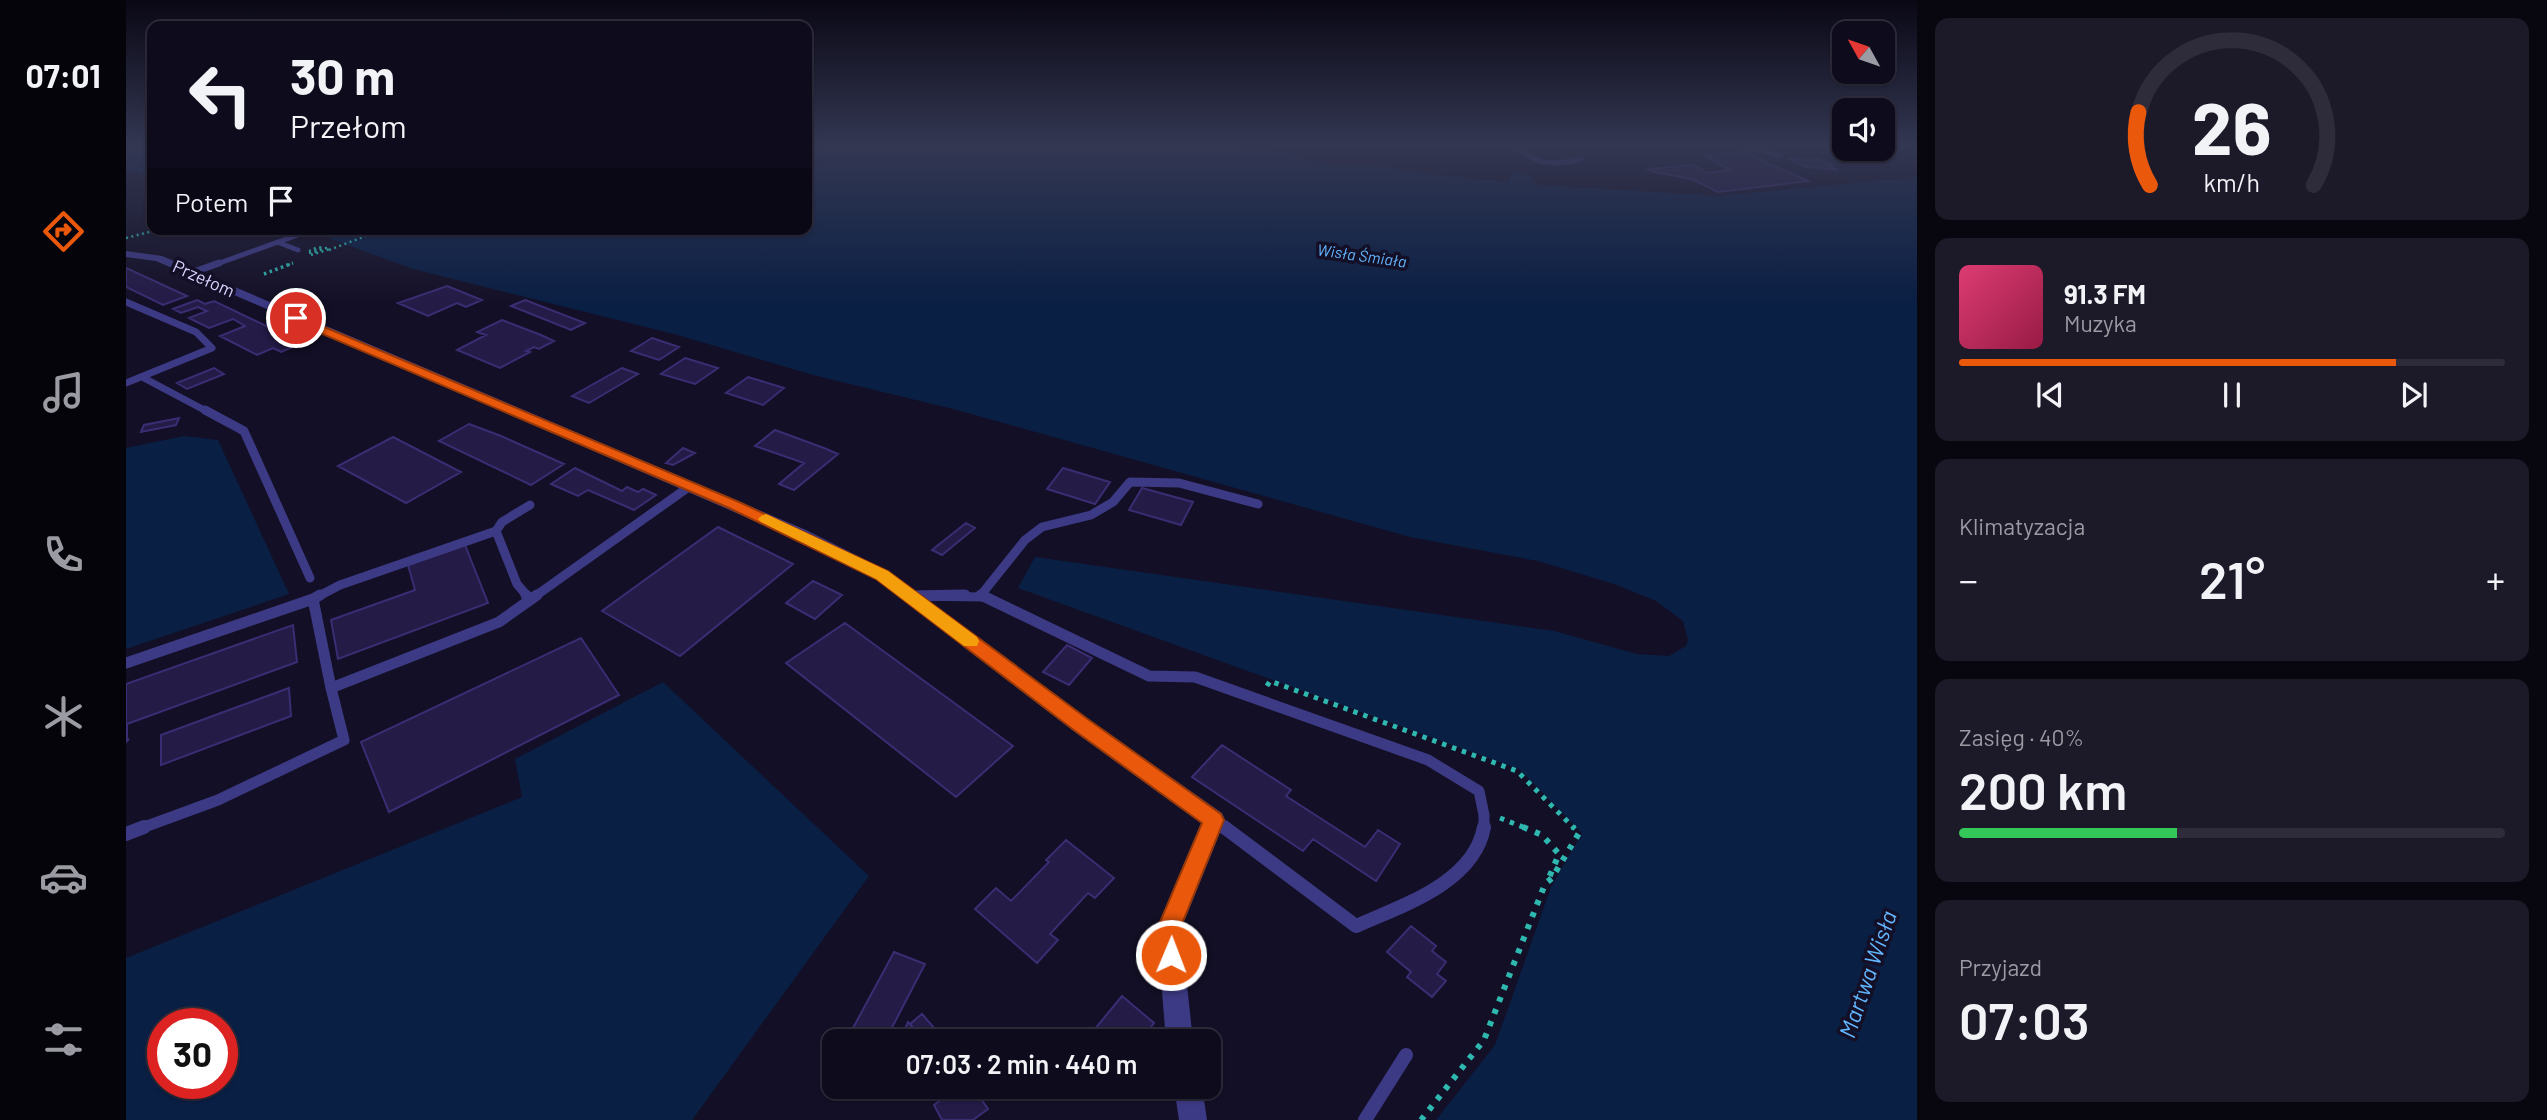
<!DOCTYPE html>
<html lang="pl">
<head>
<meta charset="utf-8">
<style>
	:root { --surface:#0e0b1c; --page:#1c1929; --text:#f1f3f6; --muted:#9b9ba3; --line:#2e2b3b; --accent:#ea580c }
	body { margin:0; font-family:Barlow,sans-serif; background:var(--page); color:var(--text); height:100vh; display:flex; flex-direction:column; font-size:26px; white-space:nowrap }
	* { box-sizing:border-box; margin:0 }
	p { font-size:23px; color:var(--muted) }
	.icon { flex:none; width:38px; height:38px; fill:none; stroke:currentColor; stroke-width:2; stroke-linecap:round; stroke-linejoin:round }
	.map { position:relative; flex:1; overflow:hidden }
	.panel { display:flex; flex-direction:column; gap:18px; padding:18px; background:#08060f; width:630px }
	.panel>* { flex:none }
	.hud { position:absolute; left:21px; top:21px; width:665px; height:214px; border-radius:14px; box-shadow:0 2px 5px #0004,0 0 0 2px var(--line); background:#0e0b1c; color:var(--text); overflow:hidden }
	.needle { width:46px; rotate:310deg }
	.buttons { position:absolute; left:1706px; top:21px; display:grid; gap:14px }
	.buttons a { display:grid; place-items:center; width:63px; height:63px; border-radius:14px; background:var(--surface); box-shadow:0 2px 5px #0004,0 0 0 2px var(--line); font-size:35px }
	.speed { position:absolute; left:21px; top:1008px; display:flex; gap:14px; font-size:35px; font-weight:700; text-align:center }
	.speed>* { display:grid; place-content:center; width:91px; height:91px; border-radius:50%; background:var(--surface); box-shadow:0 2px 5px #0004,0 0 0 2px var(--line); line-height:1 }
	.speed .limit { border:10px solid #d22; background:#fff; color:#111 }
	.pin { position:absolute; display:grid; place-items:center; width:60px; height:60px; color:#fff; margin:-30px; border:4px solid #fff; border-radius:50%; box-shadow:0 2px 7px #0007 }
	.me { position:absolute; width:77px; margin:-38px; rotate:1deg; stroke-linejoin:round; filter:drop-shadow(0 0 5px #0008) }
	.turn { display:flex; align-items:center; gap:24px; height:147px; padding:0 28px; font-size:32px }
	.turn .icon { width:91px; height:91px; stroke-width:2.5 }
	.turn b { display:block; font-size:49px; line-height:60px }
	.then { display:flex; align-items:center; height:66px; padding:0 28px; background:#0003; gap:14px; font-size:26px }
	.big { font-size:52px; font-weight:600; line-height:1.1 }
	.panel .card { flex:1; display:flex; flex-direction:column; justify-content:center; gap:10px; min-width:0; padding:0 24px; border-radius:14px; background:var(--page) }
	.panel .dial { align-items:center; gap:0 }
	.dial svg { height:182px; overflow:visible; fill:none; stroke:var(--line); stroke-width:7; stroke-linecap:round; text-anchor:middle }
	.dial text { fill:var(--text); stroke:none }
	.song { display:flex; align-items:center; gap:21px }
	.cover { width:84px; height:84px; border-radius:10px; background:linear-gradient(135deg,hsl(340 70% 55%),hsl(340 70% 35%)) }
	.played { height:7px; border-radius:4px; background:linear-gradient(90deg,var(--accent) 80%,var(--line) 80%) }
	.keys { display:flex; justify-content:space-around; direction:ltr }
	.heat { display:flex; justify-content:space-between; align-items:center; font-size:38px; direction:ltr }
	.charge { height:10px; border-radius:5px; background:linear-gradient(90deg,#34c759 40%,var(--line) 0) }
	.trip { position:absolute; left:696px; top:1029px; width:399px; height:70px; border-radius:14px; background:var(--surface); box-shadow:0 2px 5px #0004,0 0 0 2px var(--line); font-weight:600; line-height:70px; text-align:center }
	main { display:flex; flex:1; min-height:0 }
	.tabs { display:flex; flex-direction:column; width:126px; justify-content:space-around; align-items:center; background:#06040b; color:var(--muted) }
	.tabs .icon { width:49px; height:49px }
	.tabs .selected { color:var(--accent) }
	.tabs b { font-size:32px; color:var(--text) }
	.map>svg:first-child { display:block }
</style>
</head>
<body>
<main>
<nav class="tabs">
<b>07:01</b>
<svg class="icon selected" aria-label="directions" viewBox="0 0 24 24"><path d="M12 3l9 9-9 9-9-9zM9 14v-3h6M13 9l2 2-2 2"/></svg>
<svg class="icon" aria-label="music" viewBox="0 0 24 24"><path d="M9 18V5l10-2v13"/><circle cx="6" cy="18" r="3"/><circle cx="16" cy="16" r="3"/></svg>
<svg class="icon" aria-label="phone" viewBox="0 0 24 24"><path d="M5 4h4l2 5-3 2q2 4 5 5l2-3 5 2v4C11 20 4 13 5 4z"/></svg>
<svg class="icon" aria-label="climate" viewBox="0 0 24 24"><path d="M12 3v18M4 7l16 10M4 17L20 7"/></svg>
<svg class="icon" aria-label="car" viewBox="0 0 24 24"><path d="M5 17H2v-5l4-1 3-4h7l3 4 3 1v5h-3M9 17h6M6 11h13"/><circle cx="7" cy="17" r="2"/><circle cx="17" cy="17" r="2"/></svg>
<svg class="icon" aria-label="filters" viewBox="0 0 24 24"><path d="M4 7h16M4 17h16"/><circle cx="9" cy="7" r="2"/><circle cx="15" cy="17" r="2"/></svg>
</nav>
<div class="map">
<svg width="1791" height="1120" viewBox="0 0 1791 1120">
	<rect width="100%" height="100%" fill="#130f26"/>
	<path fill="#0a1f44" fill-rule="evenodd" d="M0,147h26v30l-26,-7z
		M681,147h419l65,7 33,11h52l53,9 80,8 2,-7 5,-3 14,3 9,10 180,11 198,-19v943h-481l59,-75 56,-158 31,-54 -63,-64 -501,-181 17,-31 519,74 83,23 32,2 17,-10 2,-6 -5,-19 -27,-20 -42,-17 -76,-23 -128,-24 -453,-127 -144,-35 -139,-41 -261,-65 -109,-40h503z
		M58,436l34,4 71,154 -163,55v-201z
		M537,682l206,194 -177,244h-566v-162l396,-161 -7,-38zM37,1024h59v59h-59z"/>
	<path fill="#241b47" stroke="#3b2d73" stroke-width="2" d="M1617,152l65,29 -90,11 -26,-13 -38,-7 -7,-3 47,-4 13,8 23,-3 -25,-14z
		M1722,152l8,3 6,-2 17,7 -20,2 -18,-9z
		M1674,158l6,2 13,-1 14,6h-7l11,5 -30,-3 -18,-8z
		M0,268l61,28 -24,9 -37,-18z
		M321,286l35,14 -16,7 -9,-4 -29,13 -30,-13z
		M71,300l8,4 9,-3 88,42 -21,9 -8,-4 -16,7 -37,-19 25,-10 -12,-7 -24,9 -20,-10 18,-7 -9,-4 -17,6 -8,-4z
		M399,300l60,23 -14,7 -60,-24z
		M376,320l39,15 13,6 -15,8 -5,-2 -8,4 4,1 -30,16 -43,-18 29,-15 -9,-3z
		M526,338l27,9 -20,13 -28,-9z
		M559,358l33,10 -23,16 -34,-10z
		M88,368l10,6 -37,15 -10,-6z
		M496,368l16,6 -49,29 -17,-7z
		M622,377l36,11 -21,17 -37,-12z
		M53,418l-3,7 -35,7 3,-7z
		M343,424l32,12 63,28 -33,21 -92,-44z
		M649,430l49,18 14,6 -44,36 -15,-6 25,-21 -49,-17z
		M267,437l68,35 -55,31 -68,-37z
		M557,448l12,5 -22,12 -7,-2z
		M449,468l47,23 5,-4 11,5 5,-3 13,6 -22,15 -46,-20 -10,6 -27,-12z
		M937,468l47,14 -15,22 -48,-15z
		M1016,488l51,14 -12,23 -52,-15z
		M840,523l9,5 -33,27 -10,-5z
		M592,527l75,37 -113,92 -78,-45z
		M339,545l23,58 -150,56 -7,-39 84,-30 -7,-25z
		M687,581l29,14 -27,24 -29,-16z
		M719,623l168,123 -57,51 -170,-134z
		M167,625l4,37 -170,62v16l2,-1 -3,3v-58z
		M455,638l38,57 -230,117 -28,-70z
		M941,645l25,13 -23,27 -26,-13z
		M163,688l2,28 -130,49v-30z
		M1096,745l69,45 -5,6 79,51 13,-17 22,14 -24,37 -63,-42 -10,12 -111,-74z
		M940,840l48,38 -19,20 -7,-5 -38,41 8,6 -21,23 -62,-54 21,-21 15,13 38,-39 -3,-2z
		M1285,926l25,20 -4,5 14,11 -9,12 9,7 -14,16 -25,-20 4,-5 -24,-20z
		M768,952l31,12 -40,77h-39z
		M996,996l32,27 -14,18h-55z
		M796,1014l21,24 -4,3h-15l-14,-17z
		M782,1022l2,2 14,17h-24z
		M832,1087h15l15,22 -15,11h-31l-8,-15z"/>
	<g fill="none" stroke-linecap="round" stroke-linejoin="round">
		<path stroke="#2fb8b0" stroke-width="2.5" stroke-dasharray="2 3.5" stroke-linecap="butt" d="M118,229l24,1
			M0,238l31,-8 42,-1
			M203,250l55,-21
			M183,251l14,-4 -12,2
			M183,253l17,-5 -15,6
			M185,255l19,-6
			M162,265l5,-2"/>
		<path stroke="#2fb8b0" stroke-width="3.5" stroke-dasharray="2.5 3.5" stroke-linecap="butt" d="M138,274l29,-11"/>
		<path stroke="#2fb8b0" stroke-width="5" stroke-dasharray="4.5 6" stroke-linecap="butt" d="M1141,686l3,-5 247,90 58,58
			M1374,818l28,11"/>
		<path stroke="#2fb8b0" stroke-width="6" stroke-dasharray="5 8" stroke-linecap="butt" d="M1397,827l19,8 17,19 -11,26
			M1295,1120l63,-80 61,-156 7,-6 27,-45 -6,-6"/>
		<path stroke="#3d3a85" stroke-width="5" d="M1392,147c18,19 39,18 63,12
			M151,242l21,8
			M88,265l95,-34"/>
		<path stroke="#3d3a85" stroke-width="7" d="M65,273l28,-10
			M0,302l70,30 16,16 -86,35
			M16,377l66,35"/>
		<path stroke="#3d3a85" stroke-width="9" d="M79,410l39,21 66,147
			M855,595l44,-55 17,-13 49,-12 22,-13 17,-20 49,1 79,21
			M784,596l75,1
			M191,597l23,-12 156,-54
			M402,597l-11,-13 -21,-53 6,-9 28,-17
			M408,597l156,-111"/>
		<path stroke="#3d3a85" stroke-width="11" d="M400,595l4,5
			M855,595l168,81 46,1 233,83 51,31 5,24v14
			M784,596l55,-1
			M187,599l7,-4
			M0,663l187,-64 18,89
			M1088,820l12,9
			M13,829l79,-29 126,-60 -13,-52 168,-66 38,-27"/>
		<path stroke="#3d3a85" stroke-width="14" d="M1098,827l132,99c45,-20 118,-43 128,-99
			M0,834l18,-7
			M1239,1120l41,-65"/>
		<path fill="#3d3a85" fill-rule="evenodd" d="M1548,147h10l-6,3z
			M1610,147h16l33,8 -5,3z
			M0,251l36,5 644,274 82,41 201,149 133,93 3,7 -44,109 12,112h-27l-9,-112 44,-106 -126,-91 -199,-153 -82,-41 -638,-277 -30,-4z
			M1048,1087h28l5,33h-28z"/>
	</g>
	<linearGradient id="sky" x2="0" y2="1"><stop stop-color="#0a0815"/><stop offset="0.48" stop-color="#333752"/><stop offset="1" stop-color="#333752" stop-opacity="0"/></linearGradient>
	<rect width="1791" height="304" fill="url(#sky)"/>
	<path fill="#ea580c" stroke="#983908" stroke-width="2" d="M170,315l443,187 149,69 201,149 132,94 3,6 -44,109 3,26 -4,8 -8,3 -8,-3 -6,-34 45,-106 -127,-92 -199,-152 -147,-71 -437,-187 -2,-3z"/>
	<path fill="#f59e0b" d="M640,514l122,57 89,66 2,4 -2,5h-13l-88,-67 -115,-57 -3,-3 3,-3z"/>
	<g text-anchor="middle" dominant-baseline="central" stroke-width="7" stroke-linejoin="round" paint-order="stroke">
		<g font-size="16" font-style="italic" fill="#62b6ff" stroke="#130f26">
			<text transform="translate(1236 255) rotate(8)">Wisła Śmiała</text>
		</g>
		<g font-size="18" fill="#d9d4ff" stroke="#130f26">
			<text transform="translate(78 278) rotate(24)">Przełom</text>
		</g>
		<g font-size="23" font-style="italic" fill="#62b6ff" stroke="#130f26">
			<text transform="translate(1741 974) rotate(-71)">Martwa Wisła</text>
		</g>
	</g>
</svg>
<div class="buttons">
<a><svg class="needle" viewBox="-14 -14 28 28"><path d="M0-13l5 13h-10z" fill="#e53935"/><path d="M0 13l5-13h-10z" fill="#9b9ba3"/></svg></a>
<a><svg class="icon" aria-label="sound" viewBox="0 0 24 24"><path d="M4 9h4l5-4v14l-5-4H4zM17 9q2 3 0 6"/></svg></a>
</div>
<div class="speed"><div class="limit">30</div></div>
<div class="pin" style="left:170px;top:318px;background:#d93025"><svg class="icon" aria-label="arrive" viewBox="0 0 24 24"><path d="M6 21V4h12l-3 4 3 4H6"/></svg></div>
<svg class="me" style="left:1045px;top:955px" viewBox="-20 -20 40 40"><circle r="17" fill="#ea580c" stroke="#fff" stroke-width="3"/><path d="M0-11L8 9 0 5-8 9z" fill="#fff"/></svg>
<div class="trip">07:03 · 2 min · 440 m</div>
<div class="hud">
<div class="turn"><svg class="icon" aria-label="left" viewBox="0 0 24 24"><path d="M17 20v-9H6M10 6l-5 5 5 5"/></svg><div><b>30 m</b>Przełom</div></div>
<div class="then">Potem<svg class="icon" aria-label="arrive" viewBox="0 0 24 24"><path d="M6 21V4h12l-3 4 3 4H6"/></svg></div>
</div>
</div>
<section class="panel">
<div class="card dial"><svg viewBox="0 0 100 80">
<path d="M14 69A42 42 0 1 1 86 69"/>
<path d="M14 69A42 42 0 0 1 9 37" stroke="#ea580c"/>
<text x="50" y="56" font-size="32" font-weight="700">26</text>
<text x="50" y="72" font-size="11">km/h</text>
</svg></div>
<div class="card">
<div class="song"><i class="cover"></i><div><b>91.3 FM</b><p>Muzyka</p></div></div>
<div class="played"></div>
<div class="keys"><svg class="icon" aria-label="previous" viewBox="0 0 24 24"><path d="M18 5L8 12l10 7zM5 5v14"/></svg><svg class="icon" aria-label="pause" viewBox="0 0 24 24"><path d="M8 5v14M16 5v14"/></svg><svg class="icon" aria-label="next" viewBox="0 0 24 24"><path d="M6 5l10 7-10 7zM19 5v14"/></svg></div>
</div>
<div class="card"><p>Klimatyzacja</p>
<div class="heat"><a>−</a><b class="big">21°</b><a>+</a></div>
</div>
<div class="card"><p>Zasięg · 40%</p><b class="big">200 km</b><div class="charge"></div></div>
<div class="card"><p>Przyjazd</p><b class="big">07:03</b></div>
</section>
</main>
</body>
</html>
